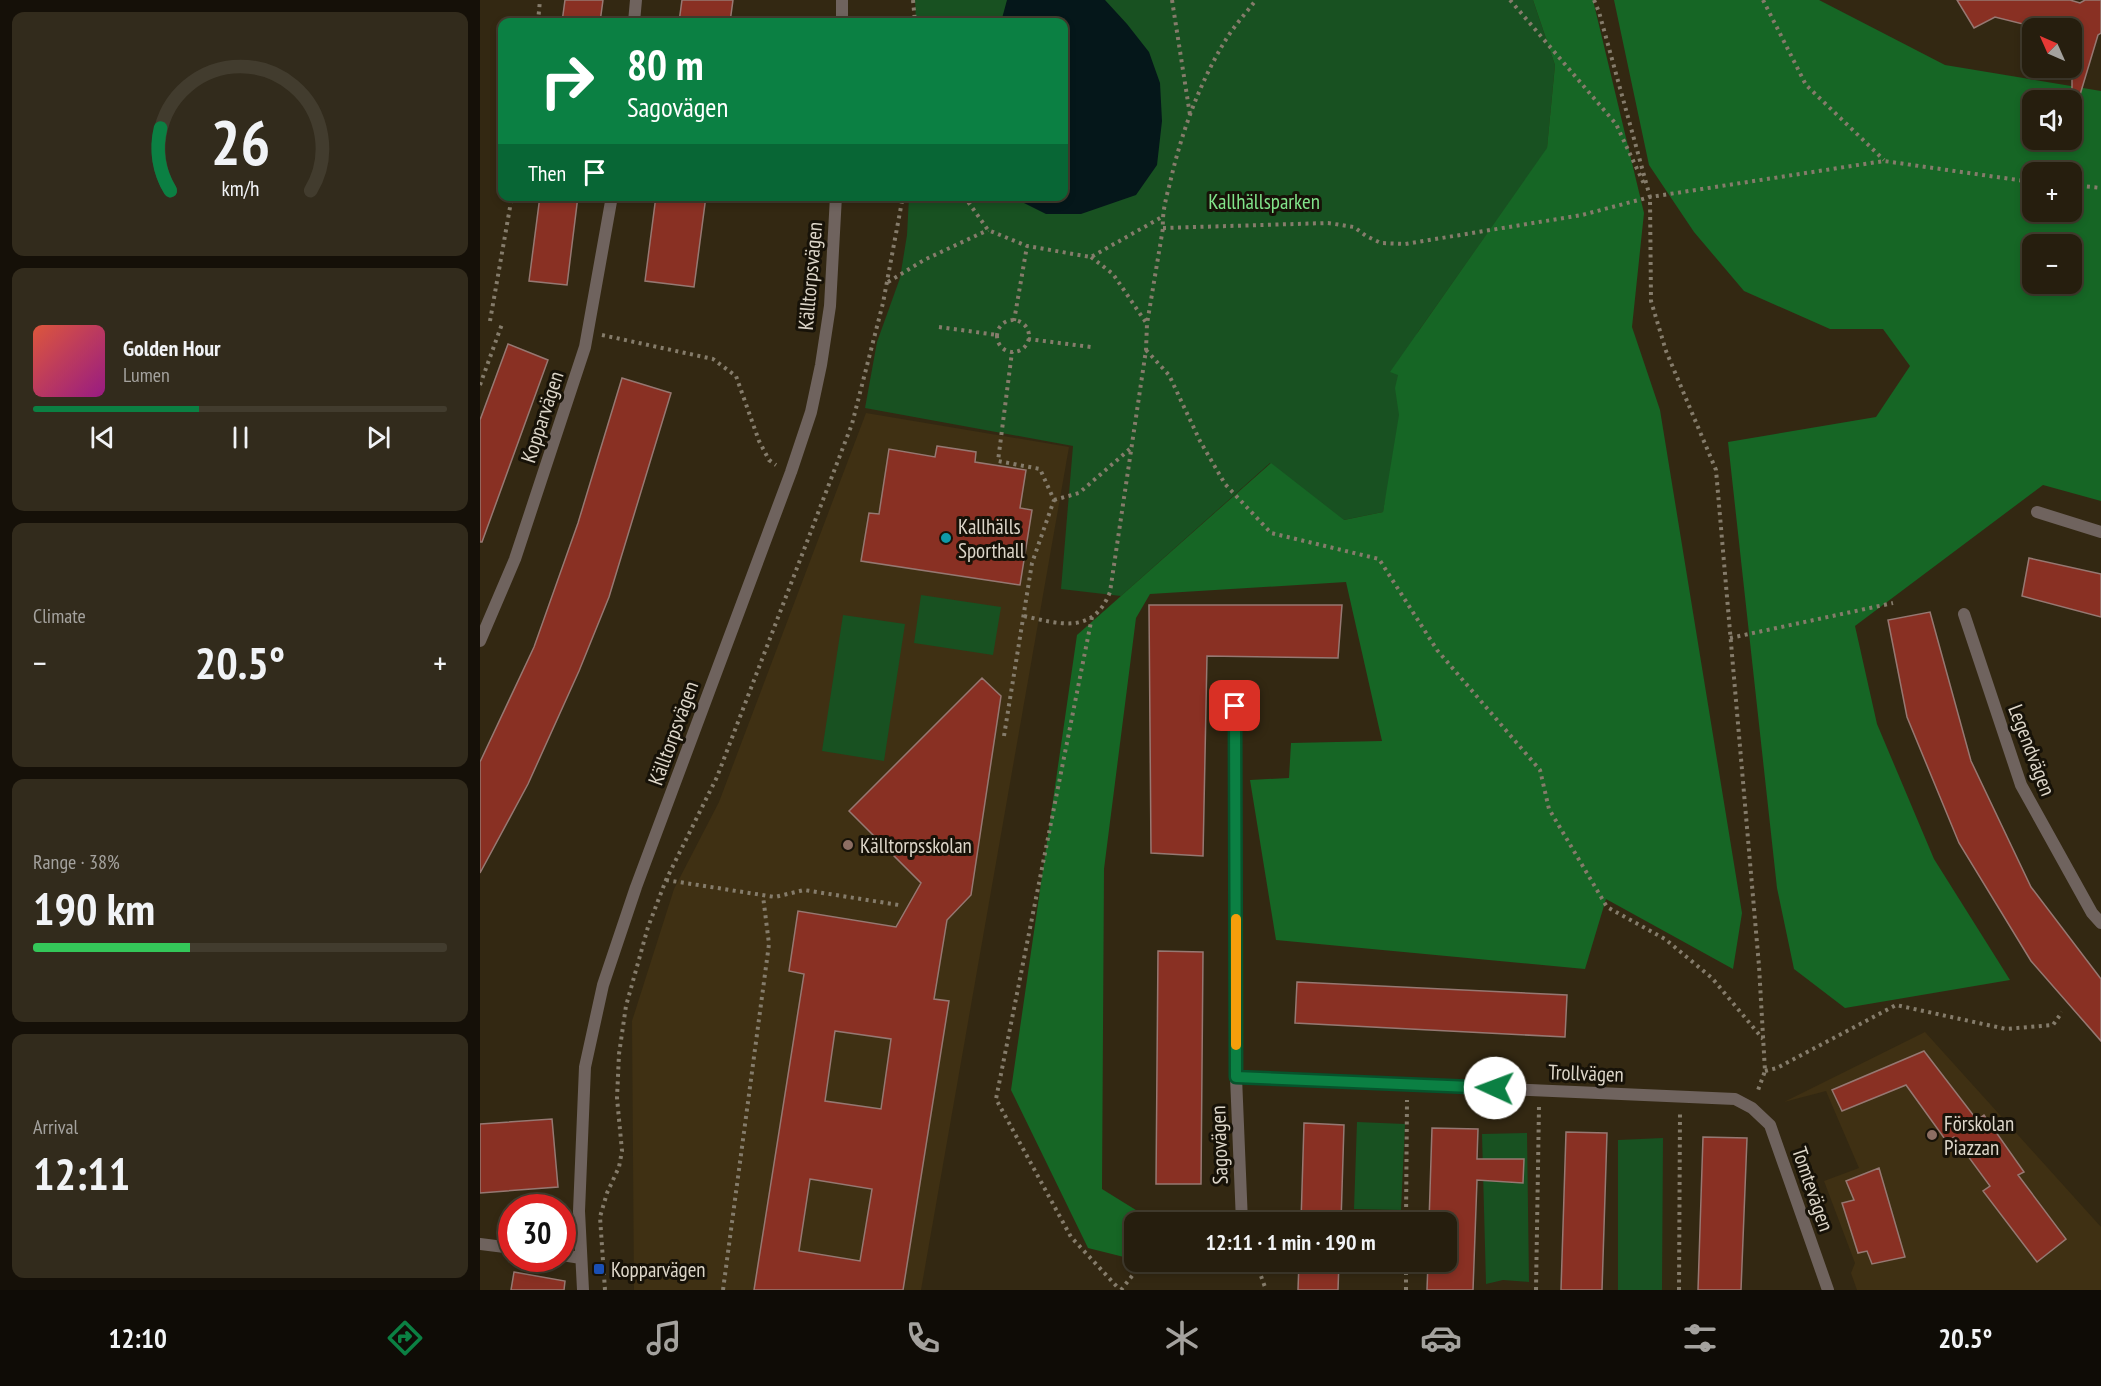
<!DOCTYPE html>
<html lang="en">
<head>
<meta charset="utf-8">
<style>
	:root { --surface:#261e0e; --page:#322b1c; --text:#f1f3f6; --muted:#a4a29e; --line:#423c2e; --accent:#0b8043 }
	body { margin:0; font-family:"PT Sans Narrow",sans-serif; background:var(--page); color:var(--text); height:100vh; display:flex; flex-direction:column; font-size:22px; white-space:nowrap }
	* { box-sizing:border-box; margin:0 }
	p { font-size:20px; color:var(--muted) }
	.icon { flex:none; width:33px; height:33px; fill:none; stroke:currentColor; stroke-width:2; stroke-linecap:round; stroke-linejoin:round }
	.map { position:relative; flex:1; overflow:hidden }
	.sheet { display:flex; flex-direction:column; gap:12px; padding:12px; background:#151008; width:480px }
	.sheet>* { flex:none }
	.hud { position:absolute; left:18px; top:18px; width:570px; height:183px; border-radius:12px; box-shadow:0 3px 9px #0003,0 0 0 2px var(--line); background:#0b8043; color:#fff; overflow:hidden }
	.needle { width:39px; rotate:315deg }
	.tools { position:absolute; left:1542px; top:18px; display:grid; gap:12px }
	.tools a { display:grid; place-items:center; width:60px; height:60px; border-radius:12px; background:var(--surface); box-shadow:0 3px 9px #0003,0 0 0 2px var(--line); font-size:30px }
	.speed { position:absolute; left:18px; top:1194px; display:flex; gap:12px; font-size:30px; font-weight:700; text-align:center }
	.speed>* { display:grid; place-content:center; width:78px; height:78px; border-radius:50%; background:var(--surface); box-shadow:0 3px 9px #0003,0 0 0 2px var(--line); line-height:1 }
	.speed .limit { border:9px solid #d22; background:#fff; color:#111 }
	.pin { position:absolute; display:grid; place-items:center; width:51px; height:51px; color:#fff; margin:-26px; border-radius:12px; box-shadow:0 3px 9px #0006 }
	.me { position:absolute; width:66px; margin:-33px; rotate:272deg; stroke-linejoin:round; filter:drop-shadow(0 0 4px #0008) }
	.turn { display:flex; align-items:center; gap:21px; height:126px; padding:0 30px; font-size:27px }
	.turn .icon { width:78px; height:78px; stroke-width:2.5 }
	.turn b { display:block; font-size:42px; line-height:51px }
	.then { display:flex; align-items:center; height:57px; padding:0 30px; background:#0003; gap:12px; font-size:22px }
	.big { font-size:45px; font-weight:700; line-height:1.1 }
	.sheet .widget { flex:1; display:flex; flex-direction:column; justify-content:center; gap:9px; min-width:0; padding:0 21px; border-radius:12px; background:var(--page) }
	.sheet .dial { align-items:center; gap:0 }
	.dial svg { height:156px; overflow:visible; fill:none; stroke:var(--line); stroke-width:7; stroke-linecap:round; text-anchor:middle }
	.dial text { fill:var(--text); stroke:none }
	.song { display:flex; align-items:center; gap:18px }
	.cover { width:72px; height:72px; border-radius:9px; background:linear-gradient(135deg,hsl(10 70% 55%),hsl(310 70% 35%)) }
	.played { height:6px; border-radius:3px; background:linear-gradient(90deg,var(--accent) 40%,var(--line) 40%) }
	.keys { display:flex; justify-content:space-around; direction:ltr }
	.heat { display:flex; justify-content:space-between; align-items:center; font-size:33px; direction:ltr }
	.charge { height:9px; border-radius:4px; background:linear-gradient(90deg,#34c759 38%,var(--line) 0) }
	.trip { position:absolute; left:644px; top:1212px; width:333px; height:60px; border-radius:12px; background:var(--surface); box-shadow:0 3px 9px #0003,0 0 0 2px var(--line); font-weight:700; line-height:60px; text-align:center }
	.tabs { display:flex; height:96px; justify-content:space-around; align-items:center; background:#0f0c06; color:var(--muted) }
	.tabs .icon { width:42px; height:42px }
	.tabs .on { color:var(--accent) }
	.tabs b { font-size:27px; color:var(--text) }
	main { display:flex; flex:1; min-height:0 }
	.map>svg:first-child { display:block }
</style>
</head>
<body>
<main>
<section class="sheet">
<div class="widget dial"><svg viewBox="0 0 100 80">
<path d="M14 69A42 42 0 1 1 86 69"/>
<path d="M14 69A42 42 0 0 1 9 37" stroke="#0b8043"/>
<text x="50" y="56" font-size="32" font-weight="700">26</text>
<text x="50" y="72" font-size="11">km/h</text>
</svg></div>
<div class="widget">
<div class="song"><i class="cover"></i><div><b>Golden Hour</b><p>Lumen</p></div></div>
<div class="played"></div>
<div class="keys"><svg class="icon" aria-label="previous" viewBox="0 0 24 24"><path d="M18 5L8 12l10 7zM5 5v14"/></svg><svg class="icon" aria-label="pause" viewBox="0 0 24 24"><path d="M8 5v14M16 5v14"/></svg><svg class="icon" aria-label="next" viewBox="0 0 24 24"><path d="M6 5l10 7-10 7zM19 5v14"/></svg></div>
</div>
<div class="widget"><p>Climate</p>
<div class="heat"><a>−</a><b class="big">20.5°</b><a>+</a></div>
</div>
<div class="widget"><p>Range · 38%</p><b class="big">190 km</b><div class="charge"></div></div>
<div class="widget"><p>Arrival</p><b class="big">12:11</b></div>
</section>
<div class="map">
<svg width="1621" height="1290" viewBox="0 0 1621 1290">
	<rect width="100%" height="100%" fill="#332812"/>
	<path fill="#3f3013" d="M386,413l203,34 -148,843h-287l-2,-269 42,-132 45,-87z
		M1445,1032l176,195v63h-244l-6,-17 4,-10 -31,-82 35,-13 -33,-77 -42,11z"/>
	<path fill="#185121" d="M435,0h618l22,65 -8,84 -129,183 -20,43 4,41 -19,96 -44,9 -69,-58 -149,133 -60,-7 12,-143 -208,-38 12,-66 23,-64 7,-43 2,-38 155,-1v-174h-148z
		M441,595l80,12 -8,48 -79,-12z
		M363,615l62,9 -21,137 -62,-10z
		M877,1122l48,2 -4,86 -47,-1z
		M1047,1133l2,149 -26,-2 -17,4 -4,-150z
		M1183,1138l-1,152h-44v-150z"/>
	<path fill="#166625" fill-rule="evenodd" d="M1053,0h60l51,213 -12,114 28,83 82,503 -9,56 -127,-70 -21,70 -309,-29 -26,-160 39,-2 2,-35 91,-2 -36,-159 -196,12 -14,24 -32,251 -2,320 50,31 -2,2h-16v22l-10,13 -36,-9 -77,-158 66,-455 194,-172 73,57 39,-8 16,-97 -4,-27 3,-13 -8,-3 157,-224 8,-83z
		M1134,0h205l126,65 156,26v410l-58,-16 -188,141 22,98 57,135 76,121 -165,28 -51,-39 -17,-81 -49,-446 148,-25 34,-51 -27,-37h-53l-86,-38 -50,-59 -45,-67zM1552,100h40v40h-40zM1552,172h40v40h-40zM1552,244h40v40h-40z"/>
	<path fill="#05171a" d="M527,0h98l22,24 22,28 11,31 2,38 -5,44 -21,30 -55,19h-35l-28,-14 -2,-3 48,-1v-174h-63z"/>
	<path fill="#893023" stroke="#967872" stroke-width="1.5" fill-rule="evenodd" d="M85,0h38l-3,22h-38z
		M202,0h51l-3,22h-51z
		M1477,0h113l10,3 5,-3h16v33l-3,2 -22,73 -4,-1v-79h-33l-44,-11 -21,11z
		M60,196h38l-11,89 -38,-4z
		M176,196h50l-12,91 -49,-6z
		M28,344l40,16 -66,182h-2v-122z
		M142,378l49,15 -62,204 -30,74 -51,113 -48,89v-111l54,-115 44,-124z
		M457,446l39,6 -1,10 51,8 -6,38 12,2 -12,75 -159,-24 8,-48 10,1 10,-65 46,8z
		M1549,558l72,16v43l-79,-21z
		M669,605h193l-4,53 -131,-2 -4,200 -52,-3z
		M1450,612l41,149 60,126 70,92v62l-70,-80 -72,-118 -52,-126 -19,-97z
		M502,678l19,18 -30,199 -24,25 -13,79 15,2 -46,289h-149l50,-316 -15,-3 9,-60 98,16 25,-44 -72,-72zM355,1031l56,8 -10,70 -56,-8zM330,1179l62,10 -12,72 -61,-10z
		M678,951l45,1 -2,232h-45z
		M817,982l270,13 -2,42 -270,-14z
		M1444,1051l53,69 7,-5 40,57 -6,3 48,64 -29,23 -54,-71 7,-5 -36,-49 -7,5 -41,-57 -64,26 -10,-21z
		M72,1119l6,68 -78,6v-69z
		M824,1123l40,2 -3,97h-40z
		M952,1128l46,1 -1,30h47l-1,24 -46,-3 -4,110h-46l1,-28h18v-40h-17z
		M1086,1132l41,1 -5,157h-41z
		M1223,1137l44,1 -6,152h-43z
		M1399,1168l26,89 -33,7 -5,-13 -9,2 -16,-50 12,-3 -8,-19z
		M819,1262h40l-1,28h-40z
		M34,1272l51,9 -1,9h-53z"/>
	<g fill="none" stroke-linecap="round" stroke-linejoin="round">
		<path stroke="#857c6b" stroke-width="4" stroke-dasharray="3 4.5" stroke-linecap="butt" d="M433,0l2,22
			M692,0l18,115
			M1030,0l106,124 29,62
			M1114,0l5,12 51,185 1,104 15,50 50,119 43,496 6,105 -8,22
			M1283,0l43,85 78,75
			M58,22l2,-22
			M1592,185l29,3
			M484,196l24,34 39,16 64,11 71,-40
			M683,228l165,-5 26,4 12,9 15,7 24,1 177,-29 68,-18 234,-36 148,21
			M611,257l22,17 34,50
			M408,282l36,-22 64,-30
			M517 336a16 16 0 1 1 32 0a16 16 0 1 1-32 0Z
			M10,321l22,-125
			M534,321l13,-75
			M459,327l58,8
			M122,335l111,24 23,17 23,65 10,19 7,5
			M548,339l63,8
			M666,350l23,25 31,66 25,43 46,49 108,26 58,91 103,120 9,39 58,98 58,32 47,39 51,61
			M0,385l22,-61
			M574,500l25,-7 52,-45
			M544,616c36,8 69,19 86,-24l36,-242 1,-26 16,-96c-1,-15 3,-30 7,-45 11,-49 29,-99 55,-142 9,-15 21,-28 31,-41
			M612,617l-96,482 75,138 49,53
			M1250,638l163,-35
			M524,736l28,-173 22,-63 -14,-31 -42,-8 14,-109
			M186,880l109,17 29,-7 95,15
			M1285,1071l12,-3 119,-63 110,24 47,-4 9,-13
			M703,1222h1
			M926,1222l1,-122
			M776,1262l10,28
			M125,1290l-5,-73 7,-24 12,-26 3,-16 -5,-53 2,-44 7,-48 22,-79 18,-47 51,-103 135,-353 31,-121 20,-107
			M243,1290l46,-346 -6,-48
			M641,1290l22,-28
			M926,1290v-28
			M1056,1290l3,-184
			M1199,1290l1,-178"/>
		<path stroke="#6f635e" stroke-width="12" d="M0,1244l32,4
			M82,1255l19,3"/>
		<path stroke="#6f635e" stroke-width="12" d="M154,22l2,-22
			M1557,512l64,20
			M1484,614l57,171 71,128 9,10
			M0,641l35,-82 70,-212 27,-151
			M755,706l1,371 6,145
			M756,1077l499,22 17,9 18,17 58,165"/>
		<path stroke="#6f635e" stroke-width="12" d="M362,0v22
			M103,1290l-4,-79 6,-144 18,-82 33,-98 155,-415 20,-60 10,-47 9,-59 6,-110"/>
	</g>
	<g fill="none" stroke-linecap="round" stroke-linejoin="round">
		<g stroke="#07532c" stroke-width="15">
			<path id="route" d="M755,706l1,371 259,11"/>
		</g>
		<use href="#route" stroke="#0b8043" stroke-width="10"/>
		<path stroke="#f59e0b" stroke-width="10" d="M756,919v126"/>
	</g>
	<circle fill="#0f9aa8" stroke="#171208" stroke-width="2" cx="466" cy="538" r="6"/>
	<g fill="#8d6e63" stroke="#171208" stroke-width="2">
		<circle cx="368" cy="845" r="6"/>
		<circle cx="1452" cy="1135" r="6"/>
	</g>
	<rect fill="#1a4fb4" stroke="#171208" stroke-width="2" x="113" y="1263" width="12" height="12" rx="3"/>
	<g text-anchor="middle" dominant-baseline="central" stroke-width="6" stroke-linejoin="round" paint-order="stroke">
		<g font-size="21" fill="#81e38a" stroke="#171208">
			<text x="784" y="201">Kallhällsparken</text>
		</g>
		<g font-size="21" fill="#ddd6c9" stroke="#171208">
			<text transform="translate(330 276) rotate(-85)">Källtorpsvägen</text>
			<text transform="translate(62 417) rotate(-72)">Kopparvägen</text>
			<text transform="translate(193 733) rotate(-70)">Källtorpsvägen</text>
			<text transform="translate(1552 750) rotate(69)">Legendvägen</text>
			<text transform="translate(1106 1073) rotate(2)">Trollvägen</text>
			<text transform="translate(739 1145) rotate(-92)">Sagovägen</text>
			<text transform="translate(1333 1189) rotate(71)">Tomtevägen</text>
		</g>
		<g font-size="21" fill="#ddd6c9" stroke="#171208" text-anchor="start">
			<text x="478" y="526">Kallhälls<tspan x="478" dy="24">Sporthall</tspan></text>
			<text x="380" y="845">Källtorpsskolan</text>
			<text x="1464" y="1123">Förskolan<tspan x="1464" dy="24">Piazzan</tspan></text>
			<text x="131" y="1269">Kopparvägen</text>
		</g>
	</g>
</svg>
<div class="tools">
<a><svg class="needle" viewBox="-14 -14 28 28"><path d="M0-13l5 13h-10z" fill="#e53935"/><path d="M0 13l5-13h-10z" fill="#a4a29e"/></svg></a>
<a><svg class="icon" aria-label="sound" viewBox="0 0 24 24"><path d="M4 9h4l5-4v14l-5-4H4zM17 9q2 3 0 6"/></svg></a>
<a>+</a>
<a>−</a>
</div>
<div class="speed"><div class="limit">30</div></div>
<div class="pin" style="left:755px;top:706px;background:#d93025"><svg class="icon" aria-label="arrive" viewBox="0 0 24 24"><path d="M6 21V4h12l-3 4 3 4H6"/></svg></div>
<svg class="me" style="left:1015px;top:1088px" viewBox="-20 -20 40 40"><circle r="19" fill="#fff"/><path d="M0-13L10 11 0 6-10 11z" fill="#0b8043"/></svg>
<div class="trip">12:11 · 1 min · 190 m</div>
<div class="hud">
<div class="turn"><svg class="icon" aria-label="right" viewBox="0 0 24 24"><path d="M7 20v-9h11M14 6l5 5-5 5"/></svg><div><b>80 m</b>Sagovägen</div></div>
<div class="then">Then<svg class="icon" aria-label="arrive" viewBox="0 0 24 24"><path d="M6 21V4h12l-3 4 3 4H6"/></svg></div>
</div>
</div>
</main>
<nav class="tabs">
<b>12:10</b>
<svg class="icon on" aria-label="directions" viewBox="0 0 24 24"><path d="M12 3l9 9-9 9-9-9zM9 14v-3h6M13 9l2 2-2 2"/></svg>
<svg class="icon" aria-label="music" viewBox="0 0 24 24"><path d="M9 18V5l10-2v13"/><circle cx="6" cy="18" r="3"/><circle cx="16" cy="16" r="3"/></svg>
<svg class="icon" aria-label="phone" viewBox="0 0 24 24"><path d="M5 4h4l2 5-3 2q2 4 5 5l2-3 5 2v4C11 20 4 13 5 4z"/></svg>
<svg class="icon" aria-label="climate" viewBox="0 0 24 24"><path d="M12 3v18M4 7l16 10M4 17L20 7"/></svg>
<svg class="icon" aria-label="car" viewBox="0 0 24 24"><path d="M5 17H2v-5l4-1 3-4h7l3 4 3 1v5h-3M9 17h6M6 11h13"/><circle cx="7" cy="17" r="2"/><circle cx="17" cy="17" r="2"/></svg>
<svg class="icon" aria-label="filters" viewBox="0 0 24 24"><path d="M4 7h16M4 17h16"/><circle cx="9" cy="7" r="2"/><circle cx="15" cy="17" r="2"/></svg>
<b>20.5°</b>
</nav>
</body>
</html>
